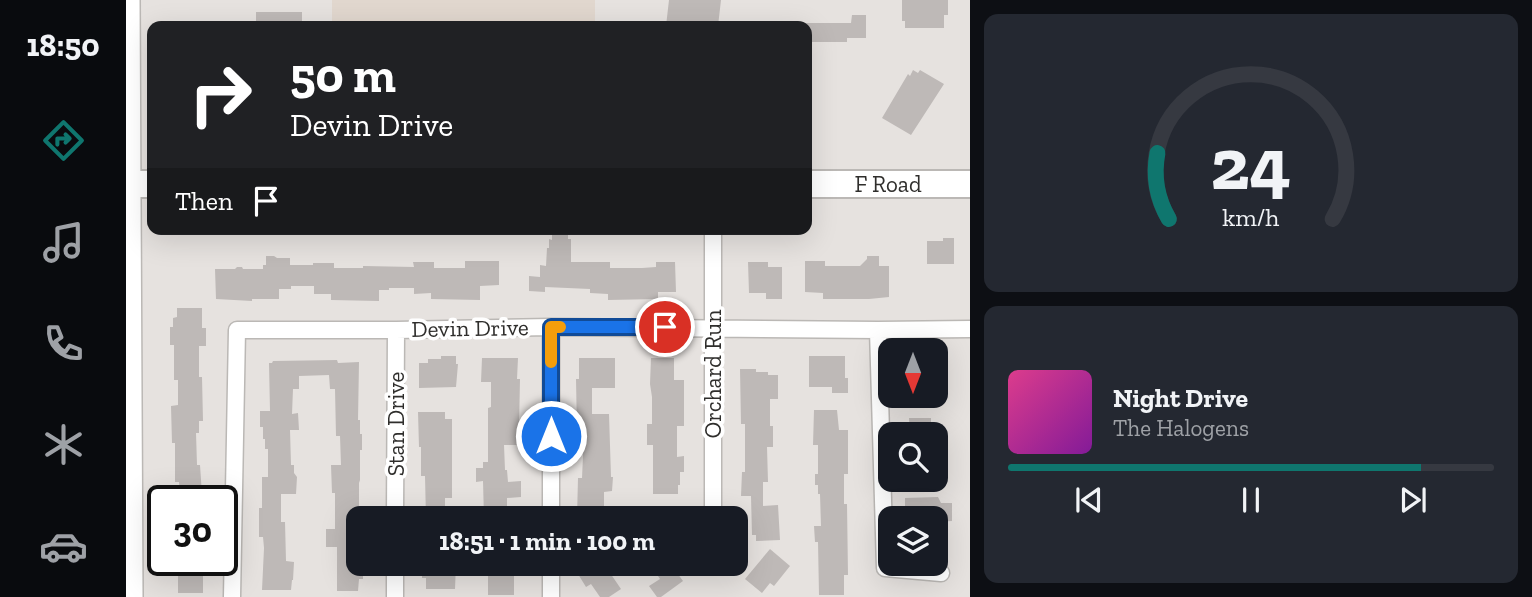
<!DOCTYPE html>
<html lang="en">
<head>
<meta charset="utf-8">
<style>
	:root { --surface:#171b24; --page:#242831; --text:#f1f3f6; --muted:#9ea1a6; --line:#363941; --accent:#0f766e }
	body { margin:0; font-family:"Zilla Slab",serif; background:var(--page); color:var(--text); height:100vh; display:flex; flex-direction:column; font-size:26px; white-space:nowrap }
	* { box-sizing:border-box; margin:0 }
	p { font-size:23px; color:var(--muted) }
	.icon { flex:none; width:38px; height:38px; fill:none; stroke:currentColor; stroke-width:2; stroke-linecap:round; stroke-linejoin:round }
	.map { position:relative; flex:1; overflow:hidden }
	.drawer { display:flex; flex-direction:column; gap:14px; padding:14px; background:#0d0f14; width:562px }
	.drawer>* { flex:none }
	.banner { position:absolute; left:21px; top:21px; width:665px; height:214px; border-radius:14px; box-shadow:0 7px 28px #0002; background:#202124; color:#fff; overflow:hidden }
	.needle { width:46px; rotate:180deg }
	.fabs { position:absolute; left:752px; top:338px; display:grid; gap:14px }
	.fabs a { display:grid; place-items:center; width:70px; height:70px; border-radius:14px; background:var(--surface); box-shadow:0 7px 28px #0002; font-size:35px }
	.speed { position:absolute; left:21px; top:485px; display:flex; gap:14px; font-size:35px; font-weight:700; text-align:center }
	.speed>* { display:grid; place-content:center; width:91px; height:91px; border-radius:50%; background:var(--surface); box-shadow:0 7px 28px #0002; line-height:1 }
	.speed .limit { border:4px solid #111; border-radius:10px; background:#fff; color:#111 }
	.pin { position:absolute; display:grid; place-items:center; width:60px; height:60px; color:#fff; margin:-30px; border:4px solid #fff; border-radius:50%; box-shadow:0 2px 7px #0007 }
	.me { position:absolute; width:77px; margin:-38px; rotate:0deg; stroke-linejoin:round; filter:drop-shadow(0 0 5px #0008) }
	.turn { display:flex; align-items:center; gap:24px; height:147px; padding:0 28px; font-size:32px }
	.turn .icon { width:91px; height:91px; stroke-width:2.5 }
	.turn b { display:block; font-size:49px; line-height:60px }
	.then { display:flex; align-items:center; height:66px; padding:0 28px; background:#0003; gap:14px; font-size:26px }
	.drawer .tile { flex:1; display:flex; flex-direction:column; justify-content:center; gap:10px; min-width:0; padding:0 24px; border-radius:14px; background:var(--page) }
	.drawer .dial { align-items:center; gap:0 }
	.dial svg { height:182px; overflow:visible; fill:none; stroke:var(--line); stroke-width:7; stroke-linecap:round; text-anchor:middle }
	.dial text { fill:var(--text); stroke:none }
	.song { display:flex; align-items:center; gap:21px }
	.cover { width:84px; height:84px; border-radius:10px; background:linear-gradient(135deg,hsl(330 70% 55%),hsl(290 70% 35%)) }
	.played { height:7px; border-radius:4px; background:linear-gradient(90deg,var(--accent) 85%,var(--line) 85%) }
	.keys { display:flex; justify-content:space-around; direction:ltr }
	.trip { position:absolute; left:220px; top:506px; width:402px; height:70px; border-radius:14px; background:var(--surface); box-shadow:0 7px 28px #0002; font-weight:700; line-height:70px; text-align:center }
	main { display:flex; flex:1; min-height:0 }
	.tabs { display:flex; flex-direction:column; width:126px; justify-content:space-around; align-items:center; background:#090b0e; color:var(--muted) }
	.tabs .icon { width:49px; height:49px }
	.tabs .selected { color:var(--accent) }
	.tabs b { font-size:32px; color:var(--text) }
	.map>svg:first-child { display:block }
</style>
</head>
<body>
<main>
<nav class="tabs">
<b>18:50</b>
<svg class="icon selected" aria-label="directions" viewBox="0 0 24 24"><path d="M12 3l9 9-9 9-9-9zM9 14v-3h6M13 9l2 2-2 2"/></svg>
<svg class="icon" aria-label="music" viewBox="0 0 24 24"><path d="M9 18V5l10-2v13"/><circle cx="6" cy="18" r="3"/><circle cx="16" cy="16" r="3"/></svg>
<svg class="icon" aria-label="phone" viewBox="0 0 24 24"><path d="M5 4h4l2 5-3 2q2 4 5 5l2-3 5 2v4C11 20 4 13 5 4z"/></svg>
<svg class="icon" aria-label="climate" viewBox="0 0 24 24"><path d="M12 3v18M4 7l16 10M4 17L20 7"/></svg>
<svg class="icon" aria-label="car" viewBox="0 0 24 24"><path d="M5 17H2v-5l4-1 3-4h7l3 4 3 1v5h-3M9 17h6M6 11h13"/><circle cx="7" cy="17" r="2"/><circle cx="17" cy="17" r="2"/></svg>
</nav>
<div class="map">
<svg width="845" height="597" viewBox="0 0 845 597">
	<rect width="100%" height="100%" fill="#e6e2df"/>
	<path fill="#e1d7ce" d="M206,0h263v26h-263z"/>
	<path fill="#beb9b7" d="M543,0h52l-3,26h-52z
		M776,0h46v15h-4v13h-39v-7h-3z
		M130,12h46v14h-46z
		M726,15h14v23h-19v4h-40v-19h44z
		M787,70l5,3 2,-3 24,14 -33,51 -29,-17 26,-44 2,2z
		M426,232l16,1v6h3v23h39v6h32l14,-1v-5h19l1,30h-18v7l-50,1v-6l-18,-1v-4l-45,-2v5l-16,-1v-15l11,1v-12l6,1 1,-18h2v-9l3,1z
		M817,238h11v26h-27v-23h16z
		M140,256h8l3,2h13v7h23v-2h21v5h29v-2l51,1 -1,-5h21v6h31v-7h34v24l-19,1v14l-49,-1v-6l-17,1v-6h-25v2h-10v11l-48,-1v-6h-17v-8h-23v3h-12v10h-27v2l-36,-2 -1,-30h20l2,-2h5l1,2h20v-4h3z
		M741,256h12v10h10v31l-20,2h-46v-6l-18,-1v-31h20v5h35l7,-7z
		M622,262h20v5h14v32h-16v-6h-17z
		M51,308h25v20h4v18h-7v31h3l1,44h-4v12h-3l1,32h3l2,30h-22l-1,-13h-4v-39h-3l-1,-37 7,-1v-25h-4v-35h-4v-18h3v-9l4,-1z
		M315,356h15v8h2l-2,23 -37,1v-25h9v-4h13z
		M683,356h36v22h3v15h-16v-6h-23z
		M356,358h36l-1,21h3l-1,48h2v18h-17l1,25h2l1,12 13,-1v16l-14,1v20h-23l-1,-37 -7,1v-14h7v-6h5v-54l3,-1v-25h-10z
		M453,358h36v30h-23v26h17l2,63h2l-1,14 -8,1v26h-27l1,-40h4l1,-22v-25h-6l-1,-52h3z
		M525,358h23v22h10v46h-7v31l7,-1v16h-4v13h-2v9h-25v-49h-6v-21h5v-27l-2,-13z
		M211,360l1,3 21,-1 -1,58h2v14h2v16h-2v30l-1,3v81h4v15h-4l-1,12h-21v-44h-11v-18h9v-36h-3l-1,-28h10l-1,-29h-4l-1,-47h-5l-1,-14 -30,1v13h-6l-1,25 6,-1 1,17h-9l1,35h3v8l3,4 -1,17h-15v28h4l1,39 8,1 -1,18h-1l-1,10h-29l2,-42 -1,-11h-4v-29h3v-31h6v-28h-3v-10h-2v-12h-3v-16h10l-1,-48h3l1,-2z
		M614,369h16v3h12v3h10v24h-8v27h3v21h-6l1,35h-5v24l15,-1 2,35 -24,1v-6h-4l-1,-39h-10l1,-24h3v-48h-4z
		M688,410h23l2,20h9v44h-4v30h3l1,71h-4v20h-25l-1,-53h-3l-1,-16h7l-1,-32h-2v-9h-3v-11h3v-29h-5z
		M292,412h27v7h7v79h-7v20h-19l-1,-42h-4v-29h-2z
		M783,418h22v16h-21z
		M812,497l3,6h11v18l-16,1v-4h-31v-20z
		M644,549l20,17 -16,20 -4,-3 -8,10 -17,-14z
		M52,560h25v33h-25z
		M296,564h34l-1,25h-29v-11h-4z
		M362,564h26v31h-26v-20l-4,-3 4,-4z
		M469,564h9l17,25 -12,8h-9l-9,-13 -5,3 -8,-13z
		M546,566l11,15 -22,16h-4l-8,-11 11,-7 -2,-3z"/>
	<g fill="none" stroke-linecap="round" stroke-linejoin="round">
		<g stroke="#bbb8b5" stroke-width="19">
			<path id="minor" d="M587,229v289
				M425,327v191
				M752,330l7,238 56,5
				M269,518l1,-188
				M425,564v33
				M106,597l5,-267h159l155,-3 327,3 93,-1
				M269,597v-33"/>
		</g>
		<g stroke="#bbb8b5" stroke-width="24">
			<path id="tertiary" d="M3,0l3,597"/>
		</g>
		<g stroke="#bbb8b5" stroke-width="30">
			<path id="primary" d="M0,184h26
				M681,184h164"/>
		</g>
		<use href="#minor" stroke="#fff" stroke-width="16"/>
		<use href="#tertiary" stroke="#fff" stroke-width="21"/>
		<use href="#primary" stroke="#fff" stroke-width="26"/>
	</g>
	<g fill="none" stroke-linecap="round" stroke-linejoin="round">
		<g stroke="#114b97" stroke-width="18">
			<path id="route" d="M425,436v-109h114"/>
		</g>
		<use href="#route" stroke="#1a73e8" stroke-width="12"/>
		<path stroke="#f59e0b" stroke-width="12" d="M425,362v-35h9"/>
	</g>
	<g text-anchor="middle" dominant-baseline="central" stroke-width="7" stroke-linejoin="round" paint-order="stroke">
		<g font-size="23" fill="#2f2e2c" stroke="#fff">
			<text x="762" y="184">F Road</text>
			<text transform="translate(344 328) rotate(-1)">Devin Drive</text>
			<text transform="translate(587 374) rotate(-90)">Orchard Run</text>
			<text transform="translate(270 424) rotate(-90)">Stan Drive</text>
		</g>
	</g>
</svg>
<div class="fabs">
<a><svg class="needle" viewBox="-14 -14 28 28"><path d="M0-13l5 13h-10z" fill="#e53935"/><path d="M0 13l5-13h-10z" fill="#9ea1a6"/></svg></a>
<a><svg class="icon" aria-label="search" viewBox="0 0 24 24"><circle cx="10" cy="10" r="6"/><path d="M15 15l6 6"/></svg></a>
<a><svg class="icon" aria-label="layers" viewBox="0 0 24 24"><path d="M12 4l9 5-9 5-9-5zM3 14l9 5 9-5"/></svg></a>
</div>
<div class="speed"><div class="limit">30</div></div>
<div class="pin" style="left:539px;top:327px;background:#d93025"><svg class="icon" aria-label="arrive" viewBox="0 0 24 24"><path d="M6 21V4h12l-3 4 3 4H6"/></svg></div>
<svg class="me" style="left:425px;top:436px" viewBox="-20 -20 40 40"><circle r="17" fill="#1a73e8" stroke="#fff" stroke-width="3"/><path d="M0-11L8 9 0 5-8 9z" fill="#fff"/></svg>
<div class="trip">18:51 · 1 min · 100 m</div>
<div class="banner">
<div class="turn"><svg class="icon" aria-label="right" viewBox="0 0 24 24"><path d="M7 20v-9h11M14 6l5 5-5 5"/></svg><div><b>50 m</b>Devin Drive</div></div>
<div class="then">Then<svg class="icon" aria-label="arrive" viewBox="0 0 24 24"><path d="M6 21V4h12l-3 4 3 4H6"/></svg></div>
</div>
</div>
<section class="drawer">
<div class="tile dial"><svg viewBox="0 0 100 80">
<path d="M14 69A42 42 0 1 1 86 69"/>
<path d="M14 69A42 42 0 0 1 9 40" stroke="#0f766e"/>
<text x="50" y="56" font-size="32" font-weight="700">24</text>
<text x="50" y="72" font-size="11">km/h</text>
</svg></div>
<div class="tile">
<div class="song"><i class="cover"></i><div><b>Night Drive</b><p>The Halogens</p></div></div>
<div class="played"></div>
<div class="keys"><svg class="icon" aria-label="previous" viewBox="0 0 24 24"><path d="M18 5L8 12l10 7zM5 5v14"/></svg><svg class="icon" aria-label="pause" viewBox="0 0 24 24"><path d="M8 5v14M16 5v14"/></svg><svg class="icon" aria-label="next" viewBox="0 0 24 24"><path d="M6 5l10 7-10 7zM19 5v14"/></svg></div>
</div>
</section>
</main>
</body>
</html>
